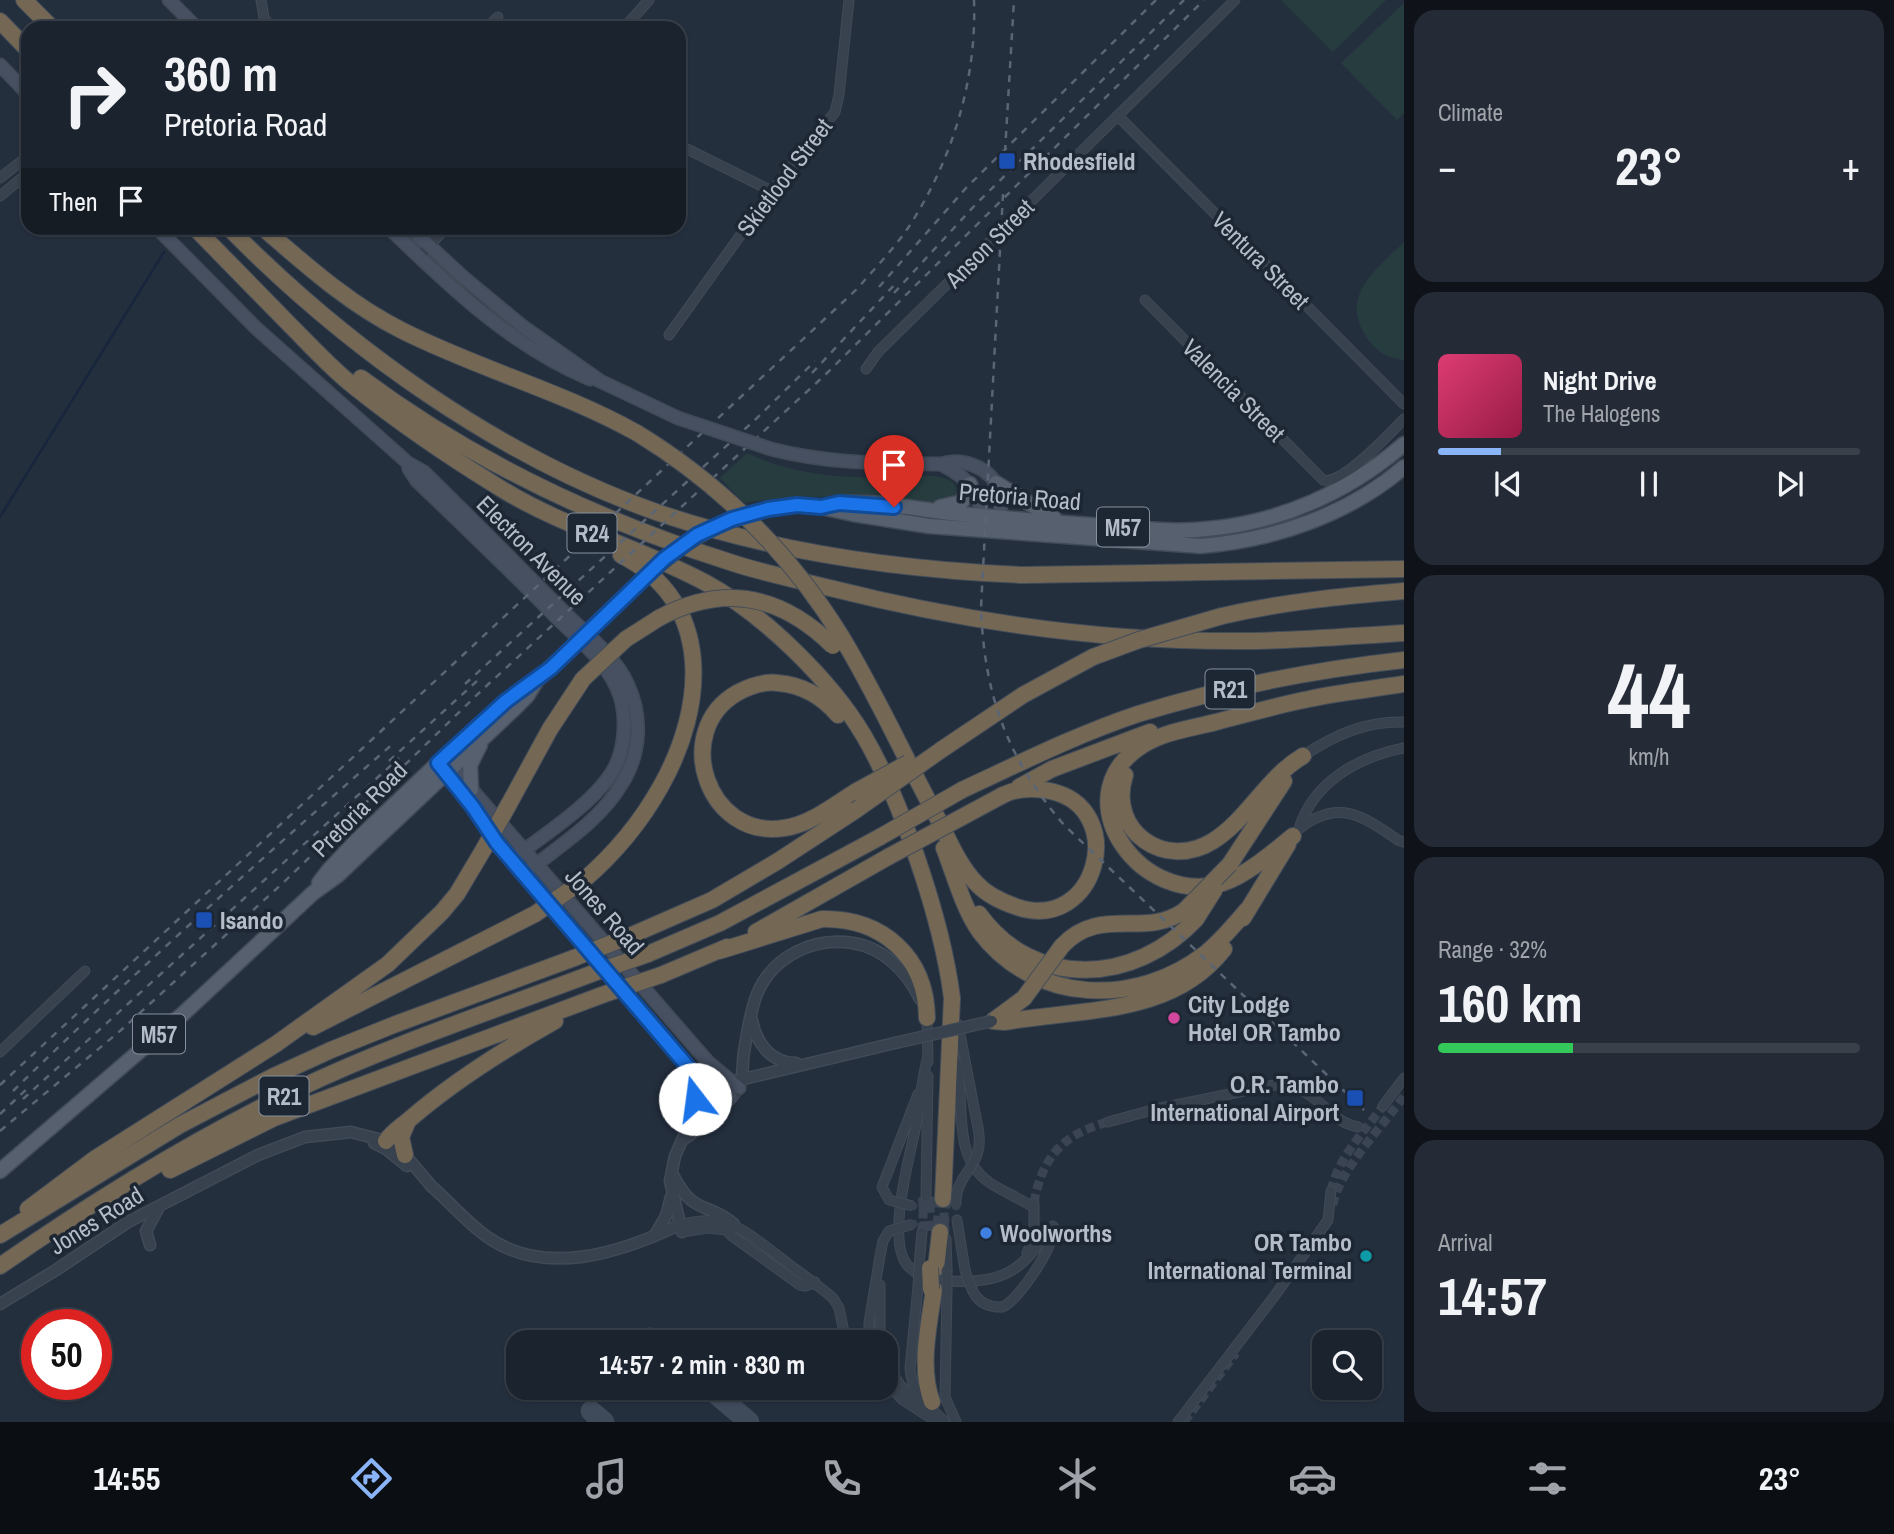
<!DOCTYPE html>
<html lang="en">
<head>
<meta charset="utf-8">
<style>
	:root { --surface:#1b232e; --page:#242b36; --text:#f1f3f6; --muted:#a0a4aa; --line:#39404a; --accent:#8ab4f8 }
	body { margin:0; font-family:"Archivo Narrow",sans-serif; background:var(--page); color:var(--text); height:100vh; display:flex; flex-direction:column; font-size:26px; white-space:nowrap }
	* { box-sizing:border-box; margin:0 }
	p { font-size:23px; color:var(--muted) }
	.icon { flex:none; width:38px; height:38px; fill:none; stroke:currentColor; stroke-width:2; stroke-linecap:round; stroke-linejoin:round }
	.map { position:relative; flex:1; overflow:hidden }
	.side { display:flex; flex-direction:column; gap:10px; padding:10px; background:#0f1319; width:490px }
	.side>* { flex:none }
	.guide { position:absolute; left:21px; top:21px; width:665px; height:214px; border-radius:21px; box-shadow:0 2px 5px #0004,0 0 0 2px var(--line); background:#1b232e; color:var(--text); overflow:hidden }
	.controls { position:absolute; left:1312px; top:1330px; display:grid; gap:14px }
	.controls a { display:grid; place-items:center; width:70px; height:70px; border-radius:14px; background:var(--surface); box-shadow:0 2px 5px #0004,0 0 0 2px var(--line); font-size:35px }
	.speed { position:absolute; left:21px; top:1309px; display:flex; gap:14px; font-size:35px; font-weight:700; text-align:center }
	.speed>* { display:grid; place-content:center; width:91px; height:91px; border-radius:50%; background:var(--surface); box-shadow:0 2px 5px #0004,0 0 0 2px var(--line); line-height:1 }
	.speed .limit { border:10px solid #d22; background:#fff; color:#111 }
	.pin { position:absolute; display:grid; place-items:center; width:60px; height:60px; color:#fff; margin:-72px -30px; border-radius:50% 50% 50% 0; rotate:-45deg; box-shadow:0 0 7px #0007 }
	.pin .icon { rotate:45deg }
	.me { position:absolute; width:77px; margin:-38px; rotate:345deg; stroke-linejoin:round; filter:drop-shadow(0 0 5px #0008) }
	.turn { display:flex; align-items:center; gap:24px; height:147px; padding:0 28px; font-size:32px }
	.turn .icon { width:91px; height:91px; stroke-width:2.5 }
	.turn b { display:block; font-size:49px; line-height:60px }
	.then { display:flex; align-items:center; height:66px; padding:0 28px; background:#0003; gap:14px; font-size:26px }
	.big { font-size:52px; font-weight:700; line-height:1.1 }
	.side .card { flex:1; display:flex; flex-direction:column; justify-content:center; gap:10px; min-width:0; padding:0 24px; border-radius:21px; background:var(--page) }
	.side .dial { align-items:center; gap:0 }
	.dial b { font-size:91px; line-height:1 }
	.song { display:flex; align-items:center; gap:21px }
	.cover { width:84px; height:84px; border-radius:10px; background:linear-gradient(135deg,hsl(340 70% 55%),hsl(340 70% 35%)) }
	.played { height:7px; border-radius:4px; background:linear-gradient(90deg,var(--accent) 15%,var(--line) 15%) }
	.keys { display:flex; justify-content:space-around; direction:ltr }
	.heat { display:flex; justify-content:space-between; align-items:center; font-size:38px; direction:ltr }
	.charge { height:10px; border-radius:5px; background:linear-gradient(90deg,#34c759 32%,var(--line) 0) }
	.trip { position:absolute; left:506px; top:1330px; width:392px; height:70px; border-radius:21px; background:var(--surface); box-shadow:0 2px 5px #0004,0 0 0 2px var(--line); font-weight:700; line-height:70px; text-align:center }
	.tab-bar { display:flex; height:112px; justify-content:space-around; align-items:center; background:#0b0e12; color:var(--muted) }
	.tab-bar .icon { width:49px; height:49px }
	.tab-bar .on { color:var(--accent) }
	.tab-bar b { font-size:32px; color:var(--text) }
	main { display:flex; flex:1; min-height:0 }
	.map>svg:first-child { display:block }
</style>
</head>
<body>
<main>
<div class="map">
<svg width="1404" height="1422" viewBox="0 0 1404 1422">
	<rect width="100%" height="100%" fill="#242f3e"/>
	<path fill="#263c3f" d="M1281,0h105l-53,52z
		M1404,3v110l-7,7 -56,-57z
		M1404,242v118c-16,-2 -28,-8 -37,-22 -29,-42 9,-68 37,-96z
		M747,453c11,5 23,10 35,13 31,10 69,11 101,12 22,1 44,-7 64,1 11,4 11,12 8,22l-11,3c-66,-5 -134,-13 -200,-1l-24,-25z"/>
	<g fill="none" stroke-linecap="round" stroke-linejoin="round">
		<path stroke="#17263c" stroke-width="2.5" d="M0,517l164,-265"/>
		<path stroke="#3f4a5a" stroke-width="21" d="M650,1338l6,4
			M709,1388l40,34
			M591,1411l13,11"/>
		<path stroke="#3a4453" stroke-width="9" stroke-dasharray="9 4.5" stroke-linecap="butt" d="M1331,1191c7,-33 32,-58 52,-85
			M943,1199l2,33
			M1034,1203c8,-46 29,-69 74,-81
			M1333,1205c5,-34 51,-80 71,-109
			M922,1232l2,-33
			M1184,1422l52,-69"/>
		<path stroke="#3a4453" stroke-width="16" stroke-dasharray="16 8" stroke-linecap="butt" d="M926,1197l2,34
			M940,1232l3,-33"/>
		<g stroke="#414a57" stroke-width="11">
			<path id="minor" d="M261,0l3,18 7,10
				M487,28l11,-11
				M624,28l25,-28
				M1118,116l286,288
				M679,145l93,46
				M0,178l28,-22
				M0,196l28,-23
				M419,257l27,-29
				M1145,300l178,180c20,5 66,-46 81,-61
				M669,335l103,-144 63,-79 4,-17 10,-95
				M866,369l12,-17 357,-352
				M1303,756c31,-21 63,-35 101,-34
				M1299,829c14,-47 59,-72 105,-81
				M1299,829c39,-31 64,-13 99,11l6,2
				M927,1018l1,44
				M958,1024l20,104
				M0,1052l85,-81
				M928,1056c-7,25 -8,49 -13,74 -6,30 -29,111 -7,136 9,10 26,14 39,15 19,1 40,1 58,-7 14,-6 26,-19 35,-32 4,-6 6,-12 13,-16
				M953,1057c6,11 6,25 7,37 2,33 0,69 30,89 14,9 29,15 43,24
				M1383,1106l21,-28
				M1108,1122l48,-13 118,-24c47,1 50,35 84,42
				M882,1187l36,-93
				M926,1197l2,-121
				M957,1220l8,50
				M679,1225c47,-13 63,4 98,30 19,15 38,28 56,43l6,10 7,34
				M725,1229l7,7 68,49 6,1 9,-4
				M682,1232l26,-4 20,2
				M946,1239l1,30
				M1027,1253l7,-17v-33
				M919,1266l3,-34
				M918,1287l-8,81c2,25 17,37 34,53
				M947,1290l-2,107 11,25
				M1002,1307c16,-5 56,-65 51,-81
				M869,1342v-19l11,-67
				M880,1342v-57
				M886,1362l14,23 20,18
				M886,1383l17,17 31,20
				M1178,1422l98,-128 52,-74 3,-29"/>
		</g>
		<g stroke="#414a57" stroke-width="13">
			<path id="tertiary" d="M752,1020c4,23 19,43 44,43
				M684,1139c13,-8 47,-37 54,-51 6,-9 4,-25 6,-36 3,-19 6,-40 13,-58 16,-38 56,-57 96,-51 31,5 54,29 67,56
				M374,1143l12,6 21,17
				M673,1175c21,41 33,26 61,49
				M430,1185c19,16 35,36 56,51 58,42 134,17 193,-11
				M682,1232l-12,-51 5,-25 14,-32 42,-42 164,-39
				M655,1235l11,-19 5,-19
				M150,1245l-4,-14 13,-24
				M0,1304l56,-34 72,-48 130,-67 47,-18 46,-5 35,9 19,14 28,33"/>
		</g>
		<g stroke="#414a57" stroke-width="15">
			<path id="secondary" d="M169,0l28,28
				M0,65l28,29
				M157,228l98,99 153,136 16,9c47,46 93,93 140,140 21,21 51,44 63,71 16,33 14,71 -6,102 -22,37 -65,63 -98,90
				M389,228c59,57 123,119 201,151
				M410,228l53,49 59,49 78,55 78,37
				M771,449c58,15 111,14 170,15 22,-7 52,4 58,28 3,10 1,23 1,33
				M408,463l1,6 8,12c46,44 92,88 137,134 23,23 56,49 66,81 7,23 5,52 -6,73 -19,34 -72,67 -103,91
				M941,464c27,14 40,27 41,59
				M446,760l262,302 31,26
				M442,768l31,39 24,36 192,225 42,29
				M689,1068c7,21 7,35 0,56"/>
		</g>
		<g stroke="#414a57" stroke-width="17">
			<path id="primary" d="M996,483l59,36
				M830,505c33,-7 86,4 121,8 52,5 103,10 155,13 33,2 67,7 101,3 72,-6 142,-37 197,-85
				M940,507l22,-5 8,-18
				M768,509l29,-4 24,2 32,7 76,12 272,20c73,-6 147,-31 203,-79
				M600,620l34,-32
				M471,789l-1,-24 10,-20
				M319,883l9,-12 30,-32 80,-76 68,-62 27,-19
				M0,1171l184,-158 129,-120 25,-18 176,-166 13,-13 10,-16 27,-25"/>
		</g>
		<g stroke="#434c59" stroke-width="18">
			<path id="motorway" d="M24,0l28,28
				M0,21l28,29
				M195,228c31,32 63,64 95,97 20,20 39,41 61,59 47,38 97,72 149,104 64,40 140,59 206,95 57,31 125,97 158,153 23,39 39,81 54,125 15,44 28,90 34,137l-9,201
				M229,228c118,120 270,229 430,285 118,40 241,57 365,62l380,-6
				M263,228c43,37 86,76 138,102 77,39 161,61 236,103
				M361,378c114,85 243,145 378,187 30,9 61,16 91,23 135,34 275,54 414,53 53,0 107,-5 160,-8
				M1222,616c60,-14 121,-20 182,-25
				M841,636c36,59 64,123 97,183 11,22 21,46 38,64 10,11 26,19 41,24 80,27 113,-99 33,-116 -16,-3 -33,-3 -47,4
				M626,639l33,-21
				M838,715c-16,-19 -35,-30 -60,-32 -15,-2 -28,3 -41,10 -66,38 -30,147 47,135 25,-3 49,-22 71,-36
				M941,750l82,-55 70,-38
				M1125,775c-18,56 40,96 88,66 35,-22 54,-64 90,-85
				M1019,787l33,-18 98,-37
				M962,790c58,-27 116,-56 176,-76 87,-27 176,-44 266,-54
				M509,804l41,-75 33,-50
				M1293,836c-18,15 -48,40 -70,47 -81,25 -158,-82 -86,-134 23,-17 52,-20 79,-27 31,-8 62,-17 93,-23 32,-7 64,-10 95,-15
				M944,848c11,28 19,60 36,84 55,73 157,75 226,21 15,-12 28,-28 41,-43
				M1230,864l54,-83
				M584,880c30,-26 57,-58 77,-94 45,-80 53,-184 -40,-231
				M979,914c56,77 156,70 217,5
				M1243,918l45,-74
				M756,932l132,-75
				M632,935l80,-35 66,-39 78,-51
				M1062,946c38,-41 81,-7 122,-35
				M719,951l103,-32c61,-1 104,38 105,99
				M648,954l72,-31 160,-86
				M661,975l66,-28
				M993,1021l12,1c76,-14 166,-5 219,-73
				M993,1021l31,-23
				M313,1027l222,-113
				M386,1141c7,-10 16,-15 24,-22 44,-38 95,-70 145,-98
				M405,1155l-4,-18 7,-16
				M170,1170l104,-52 328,-123
				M28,1209l68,-51 180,-114 112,-80 54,-52 15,-18 28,-47
				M0,1235l180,-110 92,-48 59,-27 65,-26 178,-66
				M0,1266c95,-66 194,-127 298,-177 94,-45 195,-78 293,-115
				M936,1268l4,-36
				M932,1402c-13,-35 -3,-76 2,-113"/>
		</g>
		<use href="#minor" stroke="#38414e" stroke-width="9"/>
		<use href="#tertiary" stroke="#38414e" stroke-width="10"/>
		<use href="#secondary" stroke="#465061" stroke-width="12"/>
		<use href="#primary" stroke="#56606e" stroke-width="14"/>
		<use href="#motorway" stroke="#746855" stroke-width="16"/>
		<path stroke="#5a6575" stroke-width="2.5" stroke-dasharray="7 7" stroke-linecap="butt" d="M1005,152l9,-152
			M1003,194l-22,413c3,88 26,151 83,218l300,285
			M879,287l87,-99 190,-188
			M894,293l82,-89 208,-204
			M812,373l86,-92
			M465,684l292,-266 58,-57
			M389,761l88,-80
			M0,1085l857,-796c17,-20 36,-39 51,-61 44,-67 69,-148 66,-228
			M13,1091c124,-121 252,-236 382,-349
			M23,1099l376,-341
			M0,1114l28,-26
			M0,1131l120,-100 164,-149 198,-192 343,-315 379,-375"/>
		<g stroke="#414a57" stroke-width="11" stroke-linecap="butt">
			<path id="minor-bridge" d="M882,1187l7,13 24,6
				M956,1206c-1,-37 30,-37 22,-78
				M880,1256l3,-15 6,-10 24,-7
				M947,1269v21
				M965,1270c6,21 12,38 37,37
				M918,1287l1,-21"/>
		</g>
		<g stroke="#414a57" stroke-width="13" stroke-linecap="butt">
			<path id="tertiary-bridge" d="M895,1043l97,-22"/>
		</g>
		<g stroke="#414a57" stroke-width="15" stroke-linecap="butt">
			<path id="secondary-bridge" d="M678,418l93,31"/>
		</g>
		<g stroke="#414a57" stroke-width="17" stroke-linecap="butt">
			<path id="primary-bridge" d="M634,588c42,-41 76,-66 134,-79
				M564,655l36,-35"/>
		</g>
		<g stroke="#434c59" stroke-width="18" stroke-linecap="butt">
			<path id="motorway-bridge" d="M637,433c85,52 152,119 204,203
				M659,618c65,-35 122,-23 174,28
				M1093,657l46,-17 83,-24
				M583,679l43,-40
				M855,792l53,-29
				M856,810l85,-60
				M880,837l82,-47
				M485,847l24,-43
				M888,857l115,-62
				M1184,911l46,-47
				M535,914l49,-34
				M1196,919l19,-30
				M574,958l58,-23
				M591,974l57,-20
				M602,995l59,-20
				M1024,998l38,-52
				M930,1268l1,21"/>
		</g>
		<use href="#minor-bridge" stroke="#38414e" stroke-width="9"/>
		<use href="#tertiary-bridge" stroke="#38414e" stroke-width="10"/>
		<use href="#secondary-bridge" stroke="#465061" stroke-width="12"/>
		<use href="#primary-bridge" stroke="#56606e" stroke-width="14"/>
		<use href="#motorway-bridge" stroke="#746855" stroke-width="16"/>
	</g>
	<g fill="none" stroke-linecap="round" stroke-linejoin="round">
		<g stroke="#114b97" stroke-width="18">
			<path id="route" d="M695,1099l-1,-16 -5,-15 -192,-225 -24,-36 -35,-44 68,-62 45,-33 113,-109 33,-24 35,-16 36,-10 29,-4 24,2 18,-4 55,4"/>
		</g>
		<use href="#route" stroke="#1a73e8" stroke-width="12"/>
	</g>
	<g fill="#1a4fb4" stroke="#1d2633" stroke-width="2.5">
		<rect x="998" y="152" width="18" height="18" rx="3.5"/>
		<rect x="195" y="911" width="18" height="18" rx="3.5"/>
		<rect x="1346" y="1089" width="18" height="18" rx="3.5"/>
	</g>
	<circle fill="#d1479c" stroke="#1d2633" stroke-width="2.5" cx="1174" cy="1018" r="7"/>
	<circle fill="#3f7fe0" stroke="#1d2633" stroke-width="2.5" cx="986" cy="1233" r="7"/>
	<circle fill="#0f9aa8" stroke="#1d2633" stroke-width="2.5" cx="1366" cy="1256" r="7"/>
	<g text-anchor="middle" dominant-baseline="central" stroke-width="7" stroke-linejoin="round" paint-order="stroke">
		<g fill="#1d2633" stroke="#878f9c" stroke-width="2">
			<rect x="1097" y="507.5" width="52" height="39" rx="5"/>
			<rect x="567.5" y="513.5" width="49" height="39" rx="5"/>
			<rect x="1205.5" y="669.5" width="49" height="39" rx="5"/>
			<rect x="133" y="1014.5" width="52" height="39" rx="5"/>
			<rect x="259.5" y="1076.5" width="49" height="39" rx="5"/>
		</g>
		<g font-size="23" font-weight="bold" fill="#b4bcc9">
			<text x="1123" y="527">M57</text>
			<text x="592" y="533">R24</text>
			<text x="1230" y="689">R21</text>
			<text x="159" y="1034">M57</text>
			<text x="284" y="1096">R21</text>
		</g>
		<g font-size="24" font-weight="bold" fill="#b4bcc9" stroke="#1d2633" text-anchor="start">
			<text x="1023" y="161">Rhodesfield</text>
			<text x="220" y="920">Isando</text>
			<text x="1188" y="1004">City Lodge<tspan x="1188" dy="28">Hotel OR Tambo</tspan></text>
			<text x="1339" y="1084" text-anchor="end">O.R. Tambo<tspan x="1339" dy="28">International Airport</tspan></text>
			<text x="1000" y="1233">Woolworths</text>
			<text x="1352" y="1242" text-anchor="end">OR Tambo<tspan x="1352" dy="28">International Terminal</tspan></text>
		</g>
		<g font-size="24" fill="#b4bcc9" stroke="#1d2633">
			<text transform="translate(784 177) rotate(-53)">Skietlood Street</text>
			<text transform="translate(989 243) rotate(-45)">Anson Street</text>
			<text transform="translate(1261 260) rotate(45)">Ventura Street</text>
			<text transform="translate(1234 390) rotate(45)">Valencia Street</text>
			<text transform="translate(1020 496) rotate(5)">Pretoria Road</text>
			<text transform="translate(532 550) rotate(45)">Electron Avenue</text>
			<text transform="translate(359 809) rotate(-45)">Pretoria Road</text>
			<text transform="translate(605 911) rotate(49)">Jones Road</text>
			<text transform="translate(96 1220) rotate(-32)">Jones Road</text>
		</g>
	</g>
</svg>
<div class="controls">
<a><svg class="icon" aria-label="search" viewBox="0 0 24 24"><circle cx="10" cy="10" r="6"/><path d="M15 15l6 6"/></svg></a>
</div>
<div class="speed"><div class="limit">50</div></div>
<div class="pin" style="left:894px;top:507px;background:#d93025"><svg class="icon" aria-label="arrive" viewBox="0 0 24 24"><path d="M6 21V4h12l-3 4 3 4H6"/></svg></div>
<svg class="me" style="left:695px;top:1099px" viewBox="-20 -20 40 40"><circle r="19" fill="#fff"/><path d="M0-13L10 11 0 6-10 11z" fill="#1a73e8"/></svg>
<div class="trip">14:57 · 2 min · 830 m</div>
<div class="guide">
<div class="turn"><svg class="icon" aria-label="right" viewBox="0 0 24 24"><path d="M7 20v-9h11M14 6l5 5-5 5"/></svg><div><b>360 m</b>Pretoria Road</div></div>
<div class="then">Then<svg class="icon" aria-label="arrive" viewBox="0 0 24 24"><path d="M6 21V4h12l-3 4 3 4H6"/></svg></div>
</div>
</div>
<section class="side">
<div class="card"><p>Climate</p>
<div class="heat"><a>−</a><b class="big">23°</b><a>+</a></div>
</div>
<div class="card">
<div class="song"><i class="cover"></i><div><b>Night Drive</b><p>The Halogens</p></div></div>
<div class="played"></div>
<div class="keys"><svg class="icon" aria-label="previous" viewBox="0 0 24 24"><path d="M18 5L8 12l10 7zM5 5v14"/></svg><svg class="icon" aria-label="pause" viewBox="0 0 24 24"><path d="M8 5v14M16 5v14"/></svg><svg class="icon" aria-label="next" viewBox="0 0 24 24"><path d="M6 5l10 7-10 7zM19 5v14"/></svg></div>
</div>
<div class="card dial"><b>44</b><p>km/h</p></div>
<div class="card"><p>Range · 32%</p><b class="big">160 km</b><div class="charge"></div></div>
<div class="card"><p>Arrival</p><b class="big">14:57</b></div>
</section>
</main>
<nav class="tab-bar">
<b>14:55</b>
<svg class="icon on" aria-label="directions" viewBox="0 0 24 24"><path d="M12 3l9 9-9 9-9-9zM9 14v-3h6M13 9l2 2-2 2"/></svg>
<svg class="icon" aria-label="music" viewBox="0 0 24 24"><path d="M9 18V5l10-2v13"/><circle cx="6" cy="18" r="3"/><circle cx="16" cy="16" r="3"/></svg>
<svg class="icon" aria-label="phone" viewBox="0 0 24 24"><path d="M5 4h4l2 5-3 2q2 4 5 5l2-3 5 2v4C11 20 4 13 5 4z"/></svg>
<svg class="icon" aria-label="climate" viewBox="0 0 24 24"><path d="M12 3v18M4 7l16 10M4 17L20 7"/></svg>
<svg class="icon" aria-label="car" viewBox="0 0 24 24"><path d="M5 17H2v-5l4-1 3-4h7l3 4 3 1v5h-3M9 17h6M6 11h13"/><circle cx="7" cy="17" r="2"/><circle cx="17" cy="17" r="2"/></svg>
<svg class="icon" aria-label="filters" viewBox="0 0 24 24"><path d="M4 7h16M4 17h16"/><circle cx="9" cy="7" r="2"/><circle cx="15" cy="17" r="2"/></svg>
<b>23°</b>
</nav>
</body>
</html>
